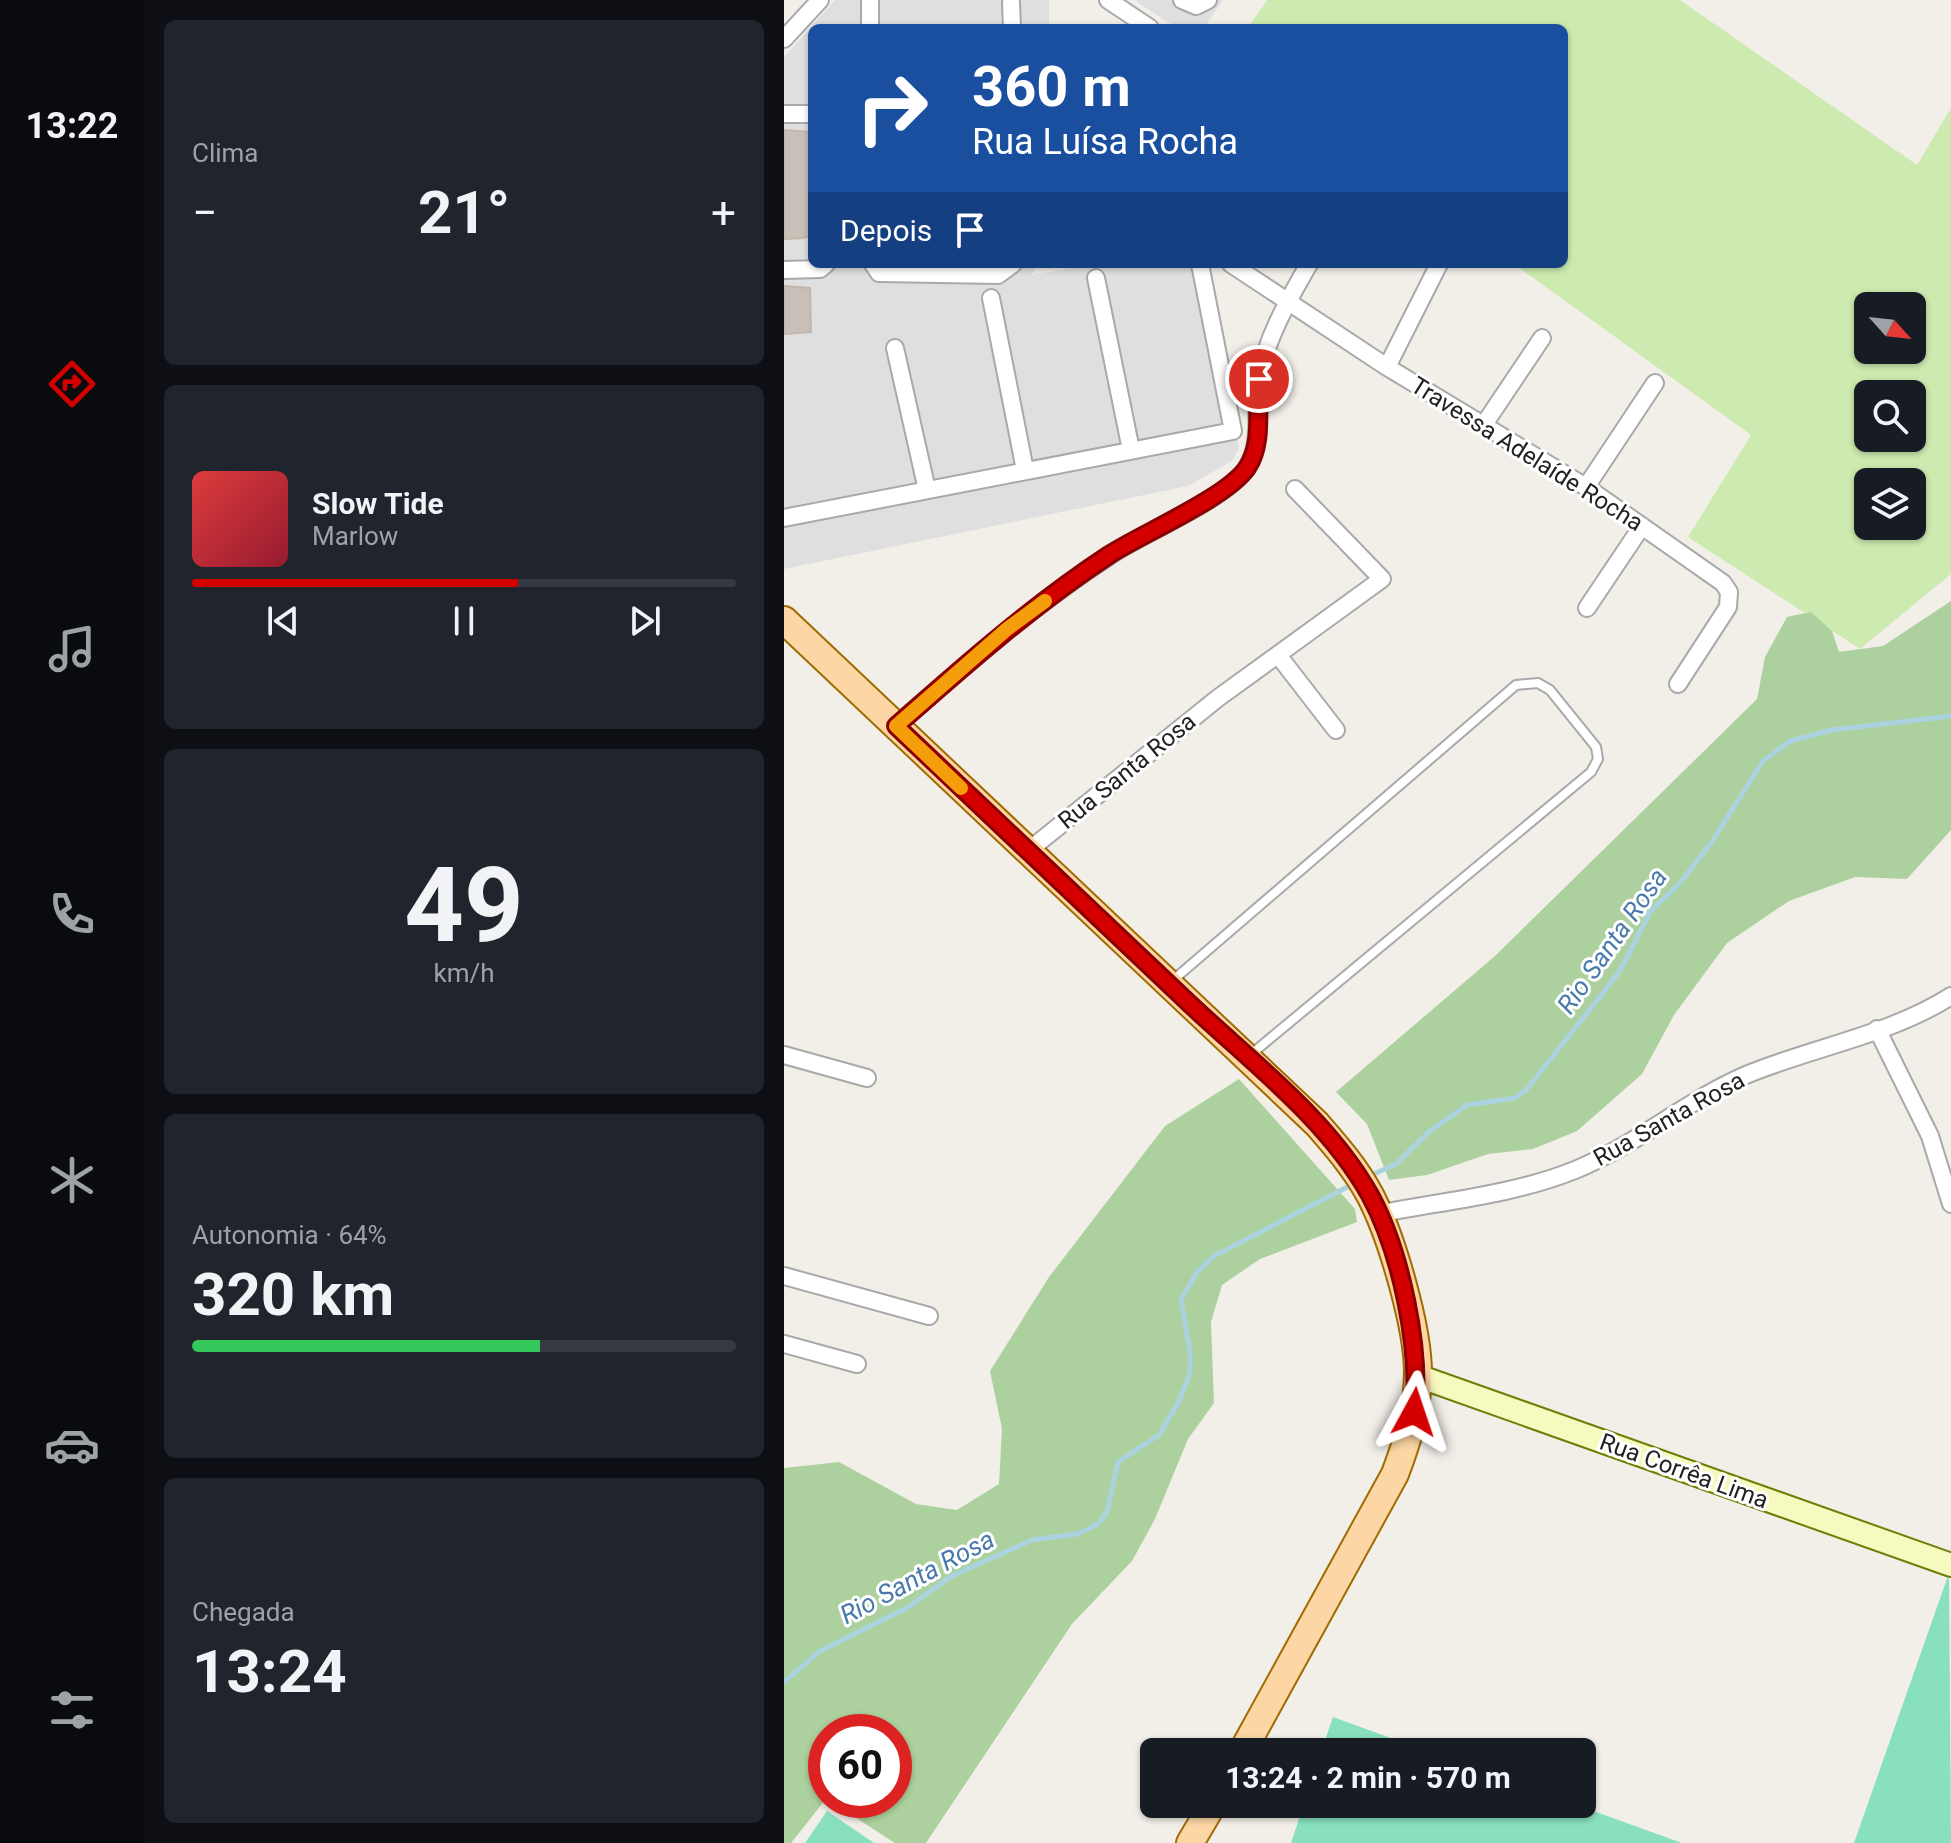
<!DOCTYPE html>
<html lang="pt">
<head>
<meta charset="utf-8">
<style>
	:root { --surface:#171b24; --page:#20242c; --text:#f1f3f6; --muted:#9ea1a6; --line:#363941; --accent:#d40000 }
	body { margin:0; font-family:Roboto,sans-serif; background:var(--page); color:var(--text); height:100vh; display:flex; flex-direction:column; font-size:30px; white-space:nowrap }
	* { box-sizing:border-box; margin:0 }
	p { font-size:26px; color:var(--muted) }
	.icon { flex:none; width:44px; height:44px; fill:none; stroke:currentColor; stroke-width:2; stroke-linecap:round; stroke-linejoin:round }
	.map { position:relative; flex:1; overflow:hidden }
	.drawer { display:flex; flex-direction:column; gap:20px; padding:20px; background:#0d0f14; width:640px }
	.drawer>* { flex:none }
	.top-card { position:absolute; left:24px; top:24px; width:760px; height:244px; border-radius:12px; box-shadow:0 2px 6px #0004; background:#1a4fa0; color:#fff; overflow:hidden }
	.needle { width:52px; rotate:117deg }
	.fabs { position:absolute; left:1070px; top:292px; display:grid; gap:16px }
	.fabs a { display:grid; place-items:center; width:72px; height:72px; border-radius:12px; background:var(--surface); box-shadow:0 2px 6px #0004; font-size:40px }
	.speed { position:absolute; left:24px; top:1714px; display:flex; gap:16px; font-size:40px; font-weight:700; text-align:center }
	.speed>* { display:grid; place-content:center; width:104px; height:104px; border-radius:50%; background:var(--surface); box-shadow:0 2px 6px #0004; line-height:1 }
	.speed .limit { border:12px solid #d22; background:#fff; color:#111 }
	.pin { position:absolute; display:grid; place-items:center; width:68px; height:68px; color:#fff; margin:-34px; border:4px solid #fff; border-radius:50%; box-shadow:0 2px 8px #0007 }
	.me { position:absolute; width:88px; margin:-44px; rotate:5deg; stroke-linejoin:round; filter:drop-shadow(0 0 6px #0008) }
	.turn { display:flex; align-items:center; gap:28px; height:168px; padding:0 32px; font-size:36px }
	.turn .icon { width:104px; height:104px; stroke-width:2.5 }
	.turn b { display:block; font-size:56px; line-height:68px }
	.then { display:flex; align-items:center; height:76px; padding:0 32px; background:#0003; gap:16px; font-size:30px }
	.big { font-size:60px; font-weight:700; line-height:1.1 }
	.drawer .widget { flex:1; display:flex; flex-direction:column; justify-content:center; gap:12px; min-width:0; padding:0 28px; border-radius:12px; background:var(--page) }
	.drawer .dial { align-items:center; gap:0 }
	.dial b { font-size:104px; line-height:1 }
	.song { display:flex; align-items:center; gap:24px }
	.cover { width:96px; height:96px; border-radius:12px; background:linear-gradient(135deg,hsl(0 70% 55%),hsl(350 70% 35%)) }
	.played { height:8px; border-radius:4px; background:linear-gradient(90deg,var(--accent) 60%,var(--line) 60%) }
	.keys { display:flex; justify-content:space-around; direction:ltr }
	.heat { display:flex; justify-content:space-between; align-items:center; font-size:44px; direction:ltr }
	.charge { height:12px; border-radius:6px; background:linear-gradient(90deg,#34c759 64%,var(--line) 0) }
	.trip { position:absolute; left:356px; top:1738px; width:456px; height:80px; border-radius:12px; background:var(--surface); box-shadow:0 2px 6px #0004; font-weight:700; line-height:80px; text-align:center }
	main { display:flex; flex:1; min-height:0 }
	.tab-bar { display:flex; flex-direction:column; width:144px; justify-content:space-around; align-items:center; background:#090b0e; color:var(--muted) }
	.tab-bar .icon { width:56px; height:56px }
	.tab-bar .active { color:var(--accent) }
	.tab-bar b { font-size:36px; color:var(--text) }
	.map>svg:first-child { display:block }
</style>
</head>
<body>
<main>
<nav class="tab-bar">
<b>13:22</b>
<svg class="icon active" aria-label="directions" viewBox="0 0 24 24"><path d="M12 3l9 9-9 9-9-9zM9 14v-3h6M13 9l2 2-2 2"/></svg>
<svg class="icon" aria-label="music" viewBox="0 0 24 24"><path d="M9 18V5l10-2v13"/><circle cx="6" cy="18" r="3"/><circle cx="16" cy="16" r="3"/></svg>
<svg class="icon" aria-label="phone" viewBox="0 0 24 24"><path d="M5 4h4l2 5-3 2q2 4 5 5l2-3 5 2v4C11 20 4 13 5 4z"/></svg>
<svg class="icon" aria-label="climate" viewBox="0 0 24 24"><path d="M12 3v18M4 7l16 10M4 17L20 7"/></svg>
<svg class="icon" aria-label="car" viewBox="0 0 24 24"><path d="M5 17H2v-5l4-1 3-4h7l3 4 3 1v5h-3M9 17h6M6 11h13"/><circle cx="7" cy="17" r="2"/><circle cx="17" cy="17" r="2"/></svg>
<svg class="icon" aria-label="filters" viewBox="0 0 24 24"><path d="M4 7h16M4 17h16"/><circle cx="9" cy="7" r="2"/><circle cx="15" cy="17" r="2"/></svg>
</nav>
<section class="drawer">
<div class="widget"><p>Clima</p>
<div class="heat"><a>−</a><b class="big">21°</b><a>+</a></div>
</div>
<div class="widget">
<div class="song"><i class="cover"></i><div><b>Slow Tide</b><p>Marlow</p></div></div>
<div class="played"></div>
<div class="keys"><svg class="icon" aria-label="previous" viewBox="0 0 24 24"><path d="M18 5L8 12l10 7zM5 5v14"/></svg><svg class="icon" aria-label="pause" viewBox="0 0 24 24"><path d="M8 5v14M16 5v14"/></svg><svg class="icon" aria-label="next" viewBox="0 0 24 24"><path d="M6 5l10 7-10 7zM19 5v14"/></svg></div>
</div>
<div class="widget dial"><b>49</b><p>km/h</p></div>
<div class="widget"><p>Autonomia · 64%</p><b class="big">320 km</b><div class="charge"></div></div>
<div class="widget"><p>Chegada</p><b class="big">13:24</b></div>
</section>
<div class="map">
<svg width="1167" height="1843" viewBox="0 0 1167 1843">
	<rect width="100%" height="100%" fill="#f2efe9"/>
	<path fill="#e0dfdf" d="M51,0h214v28h-237v236h225l-5,11 64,-11h110l33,184 -7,13 -44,25 -404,83v-512z
		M350,0h89l-19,28h-27z"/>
	<path fill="#cdebb0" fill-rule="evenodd" d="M483,0h413l237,165 34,-57v466l-91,75 -172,-112 63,-102 -237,-171h50v-236h-316zM1084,306h44v44h-44zM1084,394h44v44h-44zM1084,482h44v44h-44z"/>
	<path fill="#add19e" d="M1167,601v229l-44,49 -52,-2 -66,24 -62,42 -53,72 -32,59 -65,57 -44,18 -45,5 -61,21 -38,5 -22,-56 -31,-32 159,-136 262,-257 8,-42 22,-40 24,-5 21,19 7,21 44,-6z
		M455,1079l116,130 2,13 -97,37 -38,26 -11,37 3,81 -26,36 -33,80 -23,42 -60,63 -146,219h-31l-67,-43h66v-68h-68v67l-35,44h-7v-375l55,-6 77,42 41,6 42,-26 3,-55 -12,-58 59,-94 116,-151z"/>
	<path fill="#88e0be" d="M1165,1573l2,270h-97z
		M549,1717l96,35h-108z
		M520,1804h270l108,39h-391z
		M43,1811l47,32h-69z"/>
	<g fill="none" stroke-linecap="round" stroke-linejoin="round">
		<path stroke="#aad3df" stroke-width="5" d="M583,1177l29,-13 34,-33 37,-26 48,-7 12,-9 93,-118 30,-59 29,-28 32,-41 52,-82 27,-20 42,-11 119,-14
			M0,1682l36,-31 87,-43 43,-31 82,-37 45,-6 20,-9 10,-13 11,-50 41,-27 19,-32 12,-29v-23l-9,-51 16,-28 17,-16 141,-73"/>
	</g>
	<path fill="#c7bfb8" stroke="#c4b6ab" stroke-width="2" d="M0,130l25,2v104l-5,2 -20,1z
		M0,286l26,2 1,44 -27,2z"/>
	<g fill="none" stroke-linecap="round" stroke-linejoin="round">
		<g stroke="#a9a9a9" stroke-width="12">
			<path id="lane" d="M388,981l344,-296 22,-2 12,7 46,57 2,12 -7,13 -342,284"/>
		</g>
		<g stroke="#a9a9a9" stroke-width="20">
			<path id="street" d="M86,0v28
				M324,0l42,28
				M398,0l14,6 12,-6
				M227,3l1,25
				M0,39l36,-39
				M0,114h28
				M89,264l6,9 119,2 15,-11
				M447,264l156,103 199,120 137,96 6,9 -1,15 -50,77
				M0,270l36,-1 6,-5
				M312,278l35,172
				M207,298l34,172
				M111,348l32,142
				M603,367l52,-103
				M701,423l57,-85
				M802,487l69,-104
				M0,518l449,-87 -33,-167
				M803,608l55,-82
				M494,655l58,75
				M112,726c68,-60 136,-120 213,-170 34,-23 115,-56 137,-87 18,-26 8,-60 13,-89 6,-40 30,-81 50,-116
				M244,851l190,-153 164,-119 -87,-90
				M1093,1029l53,107 21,68
				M0,1055l83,23
				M594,1214c65,-13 135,-19 197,-44 61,-25 111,-69 171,-95 67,-28 144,-40 205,-79
				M0,1276l145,40
				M0,1344l73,20"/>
		</g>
		<g stroke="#707d05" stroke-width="26">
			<path id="secondary" d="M634,1376l533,189"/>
		</g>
		<g stroke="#a06b00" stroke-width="30">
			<path id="primary" d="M0,620l533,504c20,23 40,46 54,73 21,41 47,130 47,176 0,36 -11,69 -23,101l-153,278
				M406,1843l23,-39"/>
		</g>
		<use href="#lane" stroke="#fff" stroke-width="8"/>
		<use href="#street" stroke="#fff" stroke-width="16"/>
		<use href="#secondary" stroke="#f7fabf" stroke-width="22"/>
		<use href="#primary" stroke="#fcd6a4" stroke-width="26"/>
	</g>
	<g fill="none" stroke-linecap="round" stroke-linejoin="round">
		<g stroke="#8a0000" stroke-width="20">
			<path id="route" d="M475,379c-3,28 5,64 -12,89 -21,30 -104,65 -138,87 -76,50 -145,111 -213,171 99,93 197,187 296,280 62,58 136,114 178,189 31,57 51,154 44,217"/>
		</g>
		<use href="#route" stroke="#d40000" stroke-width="14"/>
		<path stroke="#f59e0b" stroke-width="14" d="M177,788l-65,-62 111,-97 38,-28"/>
	</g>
	<g text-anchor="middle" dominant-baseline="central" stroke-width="6" stroke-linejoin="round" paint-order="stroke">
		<g font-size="24" fill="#222" stroke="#fff">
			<text transform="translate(743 454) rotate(32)">Travessa Adelaíde Rocha</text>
			<text transform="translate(343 771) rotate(-39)">Rua Santa Rosa</text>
			<text transform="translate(885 1119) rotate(-29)">Rua Santa Rosa</text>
			<text transform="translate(900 1471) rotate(20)">Rua Corrêa Lima</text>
		</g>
		<g font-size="26" font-style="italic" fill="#4a7aab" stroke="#fff">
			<text transform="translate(828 941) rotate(-55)">Rio Santa Rosa</text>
			<text transform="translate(133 1577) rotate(-28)">Rio Santa Rosa</text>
		</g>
	</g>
</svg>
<div class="fabs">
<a><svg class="needle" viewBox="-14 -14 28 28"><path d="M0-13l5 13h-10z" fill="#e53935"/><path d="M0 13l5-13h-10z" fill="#9ea1a6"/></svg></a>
<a><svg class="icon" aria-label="search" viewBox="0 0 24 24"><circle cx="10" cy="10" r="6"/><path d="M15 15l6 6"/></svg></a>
<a><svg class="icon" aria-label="layers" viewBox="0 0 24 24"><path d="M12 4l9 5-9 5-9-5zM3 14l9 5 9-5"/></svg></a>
</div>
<div class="speed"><div class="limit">60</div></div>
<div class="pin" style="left:475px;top:379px;background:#d93025"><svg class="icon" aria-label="arrive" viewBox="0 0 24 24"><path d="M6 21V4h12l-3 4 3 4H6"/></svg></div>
<svg class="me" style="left:630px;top:1412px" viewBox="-20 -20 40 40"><path d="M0-17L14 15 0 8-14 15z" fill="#d40000" stroke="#fff" stroke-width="4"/></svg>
<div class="trip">13:24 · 2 min · 570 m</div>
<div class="top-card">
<div class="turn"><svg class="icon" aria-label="right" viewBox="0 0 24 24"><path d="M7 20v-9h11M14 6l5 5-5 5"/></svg><div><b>360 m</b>Rua Luísa Rocha</div></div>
<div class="then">Depois<svg class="icon" aria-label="arrive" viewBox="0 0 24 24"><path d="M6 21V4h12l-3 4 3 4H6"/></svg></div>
</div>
</div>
</main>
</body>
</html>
